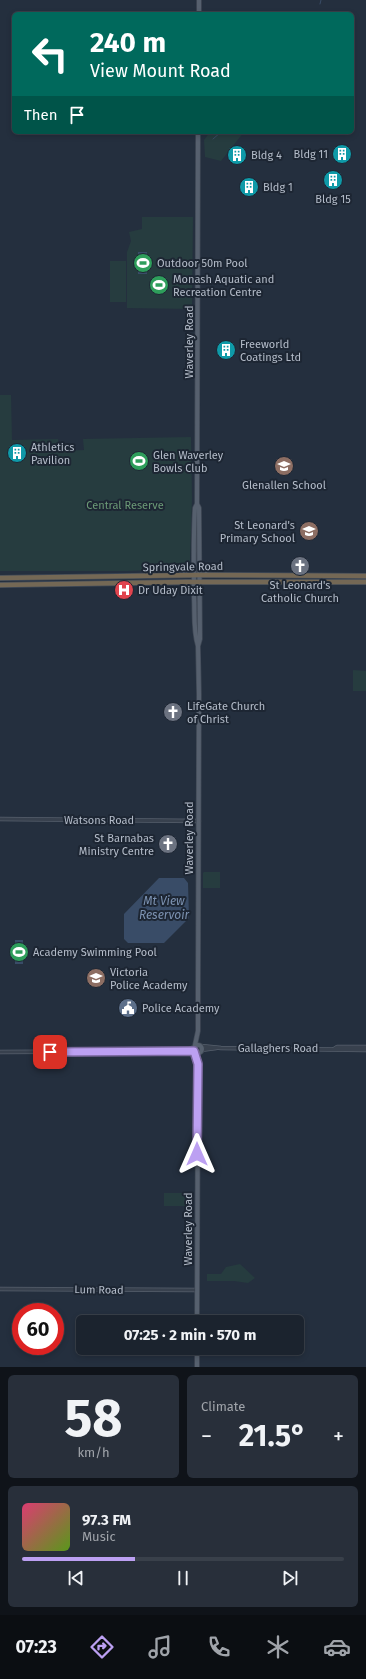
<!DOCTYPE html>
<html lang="en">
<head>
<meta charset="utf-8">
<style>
	:root { --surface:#1b232e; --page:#282f3a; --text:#f1f3f6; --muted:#a0a4aa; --line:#39404a; --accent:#bca0f2 }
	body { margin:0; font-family:"Fira Sans",sans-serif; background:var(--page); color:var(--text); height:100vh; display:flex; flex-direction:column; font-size:15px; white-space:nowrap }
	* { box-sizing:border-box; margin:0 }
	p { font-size:13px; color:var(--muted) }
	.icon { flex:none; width:22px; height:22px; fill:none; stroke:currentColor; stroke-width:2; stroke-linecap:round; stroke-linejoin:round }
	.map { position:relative; height:1367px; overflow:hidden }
	.drawer { display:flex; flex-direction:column; gap:8px; padding:8px; background:#0f1319; flex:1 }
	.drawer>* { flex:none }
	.banner { position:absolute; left:12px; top:12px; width:342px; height:122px; border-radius:6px; box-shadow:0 2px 6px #0003,0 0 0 1px var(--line); background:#00695c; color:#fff; overflow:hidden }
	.speed { position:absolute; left:12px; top:1303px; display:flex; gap:8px; font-size:20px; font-weight:700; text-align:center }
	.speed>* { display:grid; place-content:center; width:52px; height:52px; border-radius:50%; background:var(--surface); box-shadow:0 2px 6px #0003,0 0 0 1px var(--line); line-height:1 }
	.speed .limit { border:6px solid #d22; background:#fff; color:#111 }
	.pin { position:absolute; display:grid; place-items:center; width:34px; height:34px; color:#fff; margin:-17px; border-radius:8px; box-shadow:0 2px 6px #0006 }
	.me { position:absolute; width:44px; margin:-22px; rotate:0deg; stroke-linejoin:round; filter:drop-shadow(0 0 3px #0008) }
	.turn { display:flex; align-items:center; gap:14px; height:84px; padding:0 12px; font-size:18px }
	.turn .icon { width:52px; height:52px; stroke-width:2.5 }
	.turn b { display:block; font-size:28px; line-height:34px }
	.then { display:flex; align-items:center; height:38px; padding:0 12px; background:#0003; gap:8px; font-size:15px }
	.big { font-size:30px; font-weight:700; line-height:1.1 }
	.drawer .card { flex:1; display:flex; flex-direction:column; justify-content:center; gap:6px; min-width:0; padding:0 14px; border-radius:6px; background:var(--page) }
	.drawer .dial { align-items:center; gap:0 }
	.dial b { font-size:52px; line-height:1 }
	.song { display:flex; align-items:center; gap:12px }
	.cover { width:48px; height:48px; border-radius:6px; background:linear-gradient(135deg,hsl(340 70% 55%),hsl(90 70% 35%)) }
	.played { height:4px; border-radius:2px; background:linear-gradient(90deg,var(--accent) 35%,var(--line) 35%) }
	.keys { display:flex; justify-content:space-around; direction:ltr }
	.heat { display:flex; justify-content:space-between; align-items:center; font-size:22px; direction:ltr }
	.drawer .tiles { flex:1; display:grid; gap:8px; grid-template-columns:1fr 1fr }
	.card:last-child { grid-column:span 2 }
	.trip { position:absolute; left:76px; top:1315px; width:228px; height:40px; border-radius:6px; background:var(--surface); box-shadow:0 2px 6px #0003,0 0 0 1px var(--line); font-weight:700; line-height:40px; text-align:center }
	.dock { display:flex; height:64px; justify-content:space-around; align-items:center; background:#0b0e12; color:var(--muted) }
	.dock .icon { width:28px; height:28px }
	.dock .on { color:var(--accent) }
	.dock b { font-size:18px; color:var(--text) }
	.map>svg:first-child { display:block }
</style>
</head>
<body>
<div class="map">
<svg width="366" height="1367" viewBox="0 0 366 1367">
	<rect width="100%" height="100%" fill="#242f3e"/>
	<path fill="#263c3f" d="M210,132h34l-23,29 -16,-4 -1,-17z
		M142,217h51l-1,92 -65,-1v-56l4,-11 -2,-9 13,-3z
		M110,261h16v41h-16z
		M0,395h11l1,45 46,-1 2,12 24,-1 -1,-11 108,-2 1,62 -2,63 -3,6 -5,1 -54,2h-128z
		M353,670l13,1v20h-13z
		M204,872h16v16h-17v-15z
		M164,1193h27v13h-27z
		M240,1264l15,14 -7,5 -14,-2h-27v-7h14l5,-7z"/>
	<path fill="#394c67" d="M138,252h9v22h-9z
		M159,878h25l4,5 1,35 -25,25h-36l-4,-4v-25z
		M15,940h8v24h-8z"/>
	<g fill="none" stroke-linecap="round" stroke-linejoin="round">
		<path stroke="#394c67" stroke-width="1" d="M320,4l1,-4
			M307,14l1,-1
			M213,139l8,-7"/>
		<g stroke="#565f6c" stroke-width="4.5">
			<path id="minor" d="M0,819l199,2
				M201,1046l20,2 145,2
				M334,1049l3,-2h29
				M201,1050l15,-2
				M185,1051l9,-4
				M0,1052l194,-1
				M0,1289l197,1"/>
		</g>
		<g stroke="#414a57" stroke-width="5.5">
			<path id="major" d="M199,14v-14
				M199,566l9,9
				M182,575l12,-9
				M198,646l2,-7 -1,-131 -2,-4 1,-372
				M194 1049a4 4 0 1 1 8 0a4 4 0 1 1-8 0Z
				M195,1045l3,-14v-42l1,-295 -1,-48c-5,-16 -3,-33 -4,-50 0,-29 -1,-58 1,-88l2,-4
				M196,1052l2,12 -1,258
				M197,1348v19"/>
		</g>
		<g stroke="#434c59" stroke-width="6">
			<path id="highway" d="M0,578l199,-3 167,1
				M0,585l186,-3h180"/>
		</g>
		<use href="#minor" stroke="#38414e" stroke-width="3"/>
		<use href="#major" stroke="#56606e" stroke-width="4"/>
		<use href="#highway" stroke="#746855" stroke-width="4.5"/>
	</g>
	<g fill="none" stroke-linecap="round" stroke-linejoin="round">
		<g stroke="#7a689d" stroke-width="10">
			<path id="route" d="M50,1052l144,-1 4,13 -1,90"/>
		</g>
		<use href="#route" stroke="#bca0f2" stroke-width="7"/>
	</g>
	<defs>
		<g id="building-disc" transform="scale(1)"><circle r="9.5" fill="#0f9aa8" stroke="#1d2633"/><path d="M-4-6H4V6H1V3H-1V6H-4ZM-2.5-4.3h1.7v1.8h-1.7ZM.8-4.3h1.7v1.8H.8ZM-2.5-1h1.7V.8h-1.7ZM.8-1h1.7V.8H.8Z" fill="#fff"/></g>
		<g id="stadium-disc" transform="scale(1)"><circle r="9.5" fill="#2e9e5b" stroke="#1d2633"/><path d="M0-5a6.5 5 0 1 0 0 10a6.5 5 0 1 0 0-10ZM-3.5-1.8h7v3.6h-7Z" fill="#fff"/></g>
		<g id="school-disc" transform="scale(1)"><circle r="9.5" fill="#8d6e63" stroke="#1d2633"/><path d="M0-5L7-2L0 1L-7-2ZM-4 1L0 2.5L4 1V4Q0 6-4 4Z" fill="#fff"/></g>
		<g id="church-disc" transform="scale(1)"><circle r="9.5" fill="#6b7280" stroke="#1d2633"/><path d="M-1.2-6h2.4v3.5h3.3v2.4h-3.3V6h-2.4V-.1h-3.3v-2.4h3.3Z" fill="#fff"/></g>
		<g id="hospital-disc" transform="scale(1)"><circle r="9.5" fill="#e0444e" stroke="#1d2633"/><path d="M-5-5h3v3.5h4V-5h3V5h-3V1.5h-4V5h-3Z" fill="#fff"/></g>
		<g id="university-disc" transform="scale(1)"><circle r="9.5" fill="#8d6e63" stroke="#1d2633"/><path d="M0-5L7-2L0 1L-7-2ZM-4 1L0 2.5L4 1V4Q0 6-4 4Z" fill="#fff"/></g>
		<g id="civic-disc" transform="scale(1)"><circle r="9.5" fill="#5c6f8a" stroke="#1d2633"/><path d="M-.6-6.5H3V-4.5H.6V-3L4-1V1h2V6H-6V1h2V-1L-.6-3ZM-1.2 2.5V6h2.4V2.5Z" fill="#fff"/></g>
	</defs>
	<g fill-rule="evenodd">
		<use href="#building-disc" x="342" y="154"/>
		<use href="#building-disc" x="237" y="155"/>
		<use href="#building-disc" x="333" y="180"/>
		<use href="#building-disc" x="249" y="187"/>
		<use href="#stadium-disc" x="143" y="263"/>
		<use href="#stadium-disc" x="159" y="285"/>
		<use href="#building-disc" x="226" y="350"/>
		<use href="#building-disc" x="17" y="453"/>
		<use href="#stadium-disc" x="139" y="461"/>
		<use href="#school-disc" x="284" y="466"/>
		<use href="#school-disc" x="309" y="531"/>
		<use href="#church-disc" x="300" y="566"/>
		<use href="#hospital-disc" x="124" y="590"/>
		<use href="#church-disc" x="173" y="712"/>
		<use href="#church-disc" x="168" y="844"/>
		<use href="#stadium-disc" x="19" y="952"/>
		<use href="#university-disc" x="96" y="978"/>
		<use href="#civic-disc" x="128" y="1008"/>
	</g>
	<g text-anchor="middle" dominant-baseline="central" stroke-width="4" stroke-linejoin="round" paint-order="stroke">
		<g font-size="11" fill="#b4bcc9" stroke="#1d2633" text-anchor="start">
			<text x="328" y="154" text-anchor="end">Bldg 11</text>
			<text x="251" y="155">Bldg 4</text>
			<text x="263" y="187">Bldg 1</text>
			<text x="333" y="199" text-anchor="middle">Bldg 15</text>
			<text x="157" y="263">Outdoor 50m Pool</text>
			<text x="173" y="279">Monash Aquatic and<tspan x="173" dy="13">Recreation Centre</tspan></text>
			<text x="240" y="344">Freeworld<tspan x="240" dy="13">Coatings Ltd</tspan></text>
			<text x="31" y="447">Athletics<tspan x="31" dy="13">Pavilion</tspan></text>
			<text x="153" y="455">Glen Waverley<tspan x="153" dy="13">Bowls Club</tspan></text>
			<text x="284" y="485" text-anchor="middle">Glenallen School</text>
			<text x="295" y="525" text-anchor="end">St Leonard's<tspan x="295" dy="13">Primary School</tspan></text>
			<text x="300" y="585" text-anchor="middle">St Leonard's<tspan x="300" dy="13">Catholic Church</tspan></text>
			<text x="138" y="590">Dr Uday Dixit</text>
			<text x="187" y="706">LifeGate Church<tspan x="187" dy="13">of Christ</tspan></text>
			<text x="154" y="838" text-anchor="end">St Barnabas<tspan x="154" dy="13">Ministry Centre</tspan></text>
			<text x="33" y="952">Academy Swimming Pool</text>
			<text x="110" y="972">Victoria<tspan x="110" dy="13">Police Academy</tspan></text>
			<text x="142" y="1008">Police Academy</text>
		</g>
		<g font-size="11" fill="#b4bcc9" stroke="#1d2633">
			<text transform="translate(189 342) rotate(-90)">Waverley Road</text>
			<text transform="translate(183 567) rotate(-1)">Springvale Road</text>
			<text x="99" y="820">Watsons Road</text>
			<text transform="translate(189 838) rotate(-90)">Waverley Road</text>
			<text x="278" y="1048">Gallaghers Road</text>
			<text transform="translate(188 1229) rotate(-90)">Waverley Road</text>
			<text transform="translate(99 1290) rotate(1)">Lum Road</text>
		</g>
		<g font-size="11" fill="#6b9a76" stroke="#1d2633">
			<text x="125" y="505">Central Reserve</text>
		</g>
		<g font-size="12" font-style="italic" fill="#7c92b1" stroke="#1d2633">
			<text x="164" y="901">Mt View<tspan x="164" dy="14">Reservoir</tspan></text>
		</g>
	</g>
</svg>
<div class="speed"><div class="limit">60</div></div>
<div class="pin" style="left:50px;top:1052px;background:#d93025"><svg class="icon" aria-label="arrive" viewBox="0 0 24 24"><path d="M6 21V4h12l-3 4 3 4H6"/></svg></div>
<svg class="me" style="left:197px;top:1154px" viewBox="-20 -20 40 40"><path d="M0-17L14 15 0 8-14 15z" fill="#bca0f2" stroke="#fff" stroke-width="4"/></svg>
<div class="trip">07:25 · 2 min · 570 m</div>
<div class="banner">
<div class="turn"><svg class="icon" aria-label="left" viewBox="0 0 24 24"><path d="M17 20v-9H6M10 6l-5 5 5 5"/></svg><div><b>240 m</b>View Mount Road</div></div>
<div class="then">Then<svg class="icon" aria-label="arrive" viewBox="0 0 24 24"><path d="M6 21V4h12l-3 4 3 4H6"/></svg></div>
</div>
</div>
<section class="drawer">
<div class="tiles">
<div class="card dial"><b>58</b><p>km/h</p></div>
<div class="card"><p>Climate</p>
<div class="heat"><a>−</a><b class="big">21.5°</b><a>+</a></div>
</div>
<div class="card">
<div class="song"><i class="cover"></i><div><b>97.3 FM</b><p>Music</p></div></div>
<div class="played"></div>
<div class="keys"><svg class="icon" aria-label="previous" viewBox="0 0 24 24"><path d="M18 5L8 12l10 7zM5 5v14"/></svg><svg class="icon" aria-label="pause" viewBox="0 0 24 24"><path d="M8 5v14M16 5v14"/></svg><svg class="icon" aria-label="next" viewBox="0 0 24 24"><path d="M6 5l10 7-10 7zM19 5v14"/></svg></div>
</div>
</div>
</section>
<nav class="dock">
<b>07:23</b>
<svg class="icon on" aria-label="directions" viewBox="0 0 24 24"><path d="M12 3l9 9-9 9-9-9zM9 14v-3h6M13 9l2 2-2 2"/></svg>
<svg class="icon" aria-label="music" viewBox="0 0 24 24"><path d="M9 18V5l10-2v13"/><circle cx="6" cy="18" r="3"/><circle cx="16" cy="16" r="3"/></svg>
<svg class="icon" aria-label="phone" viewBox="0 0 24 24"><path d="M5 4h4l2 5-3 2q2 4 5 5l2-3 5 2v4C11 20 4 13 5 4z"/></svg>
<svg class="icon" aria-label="climate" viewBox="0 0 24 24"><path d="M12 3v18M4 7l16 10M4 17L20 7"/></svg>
<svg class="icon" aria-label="car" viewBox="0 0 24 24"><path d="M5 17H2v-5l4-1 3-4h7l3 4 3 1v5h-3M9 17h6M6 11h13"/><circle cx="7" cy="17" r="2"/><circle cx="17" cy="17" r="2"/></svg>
</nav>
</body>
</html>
